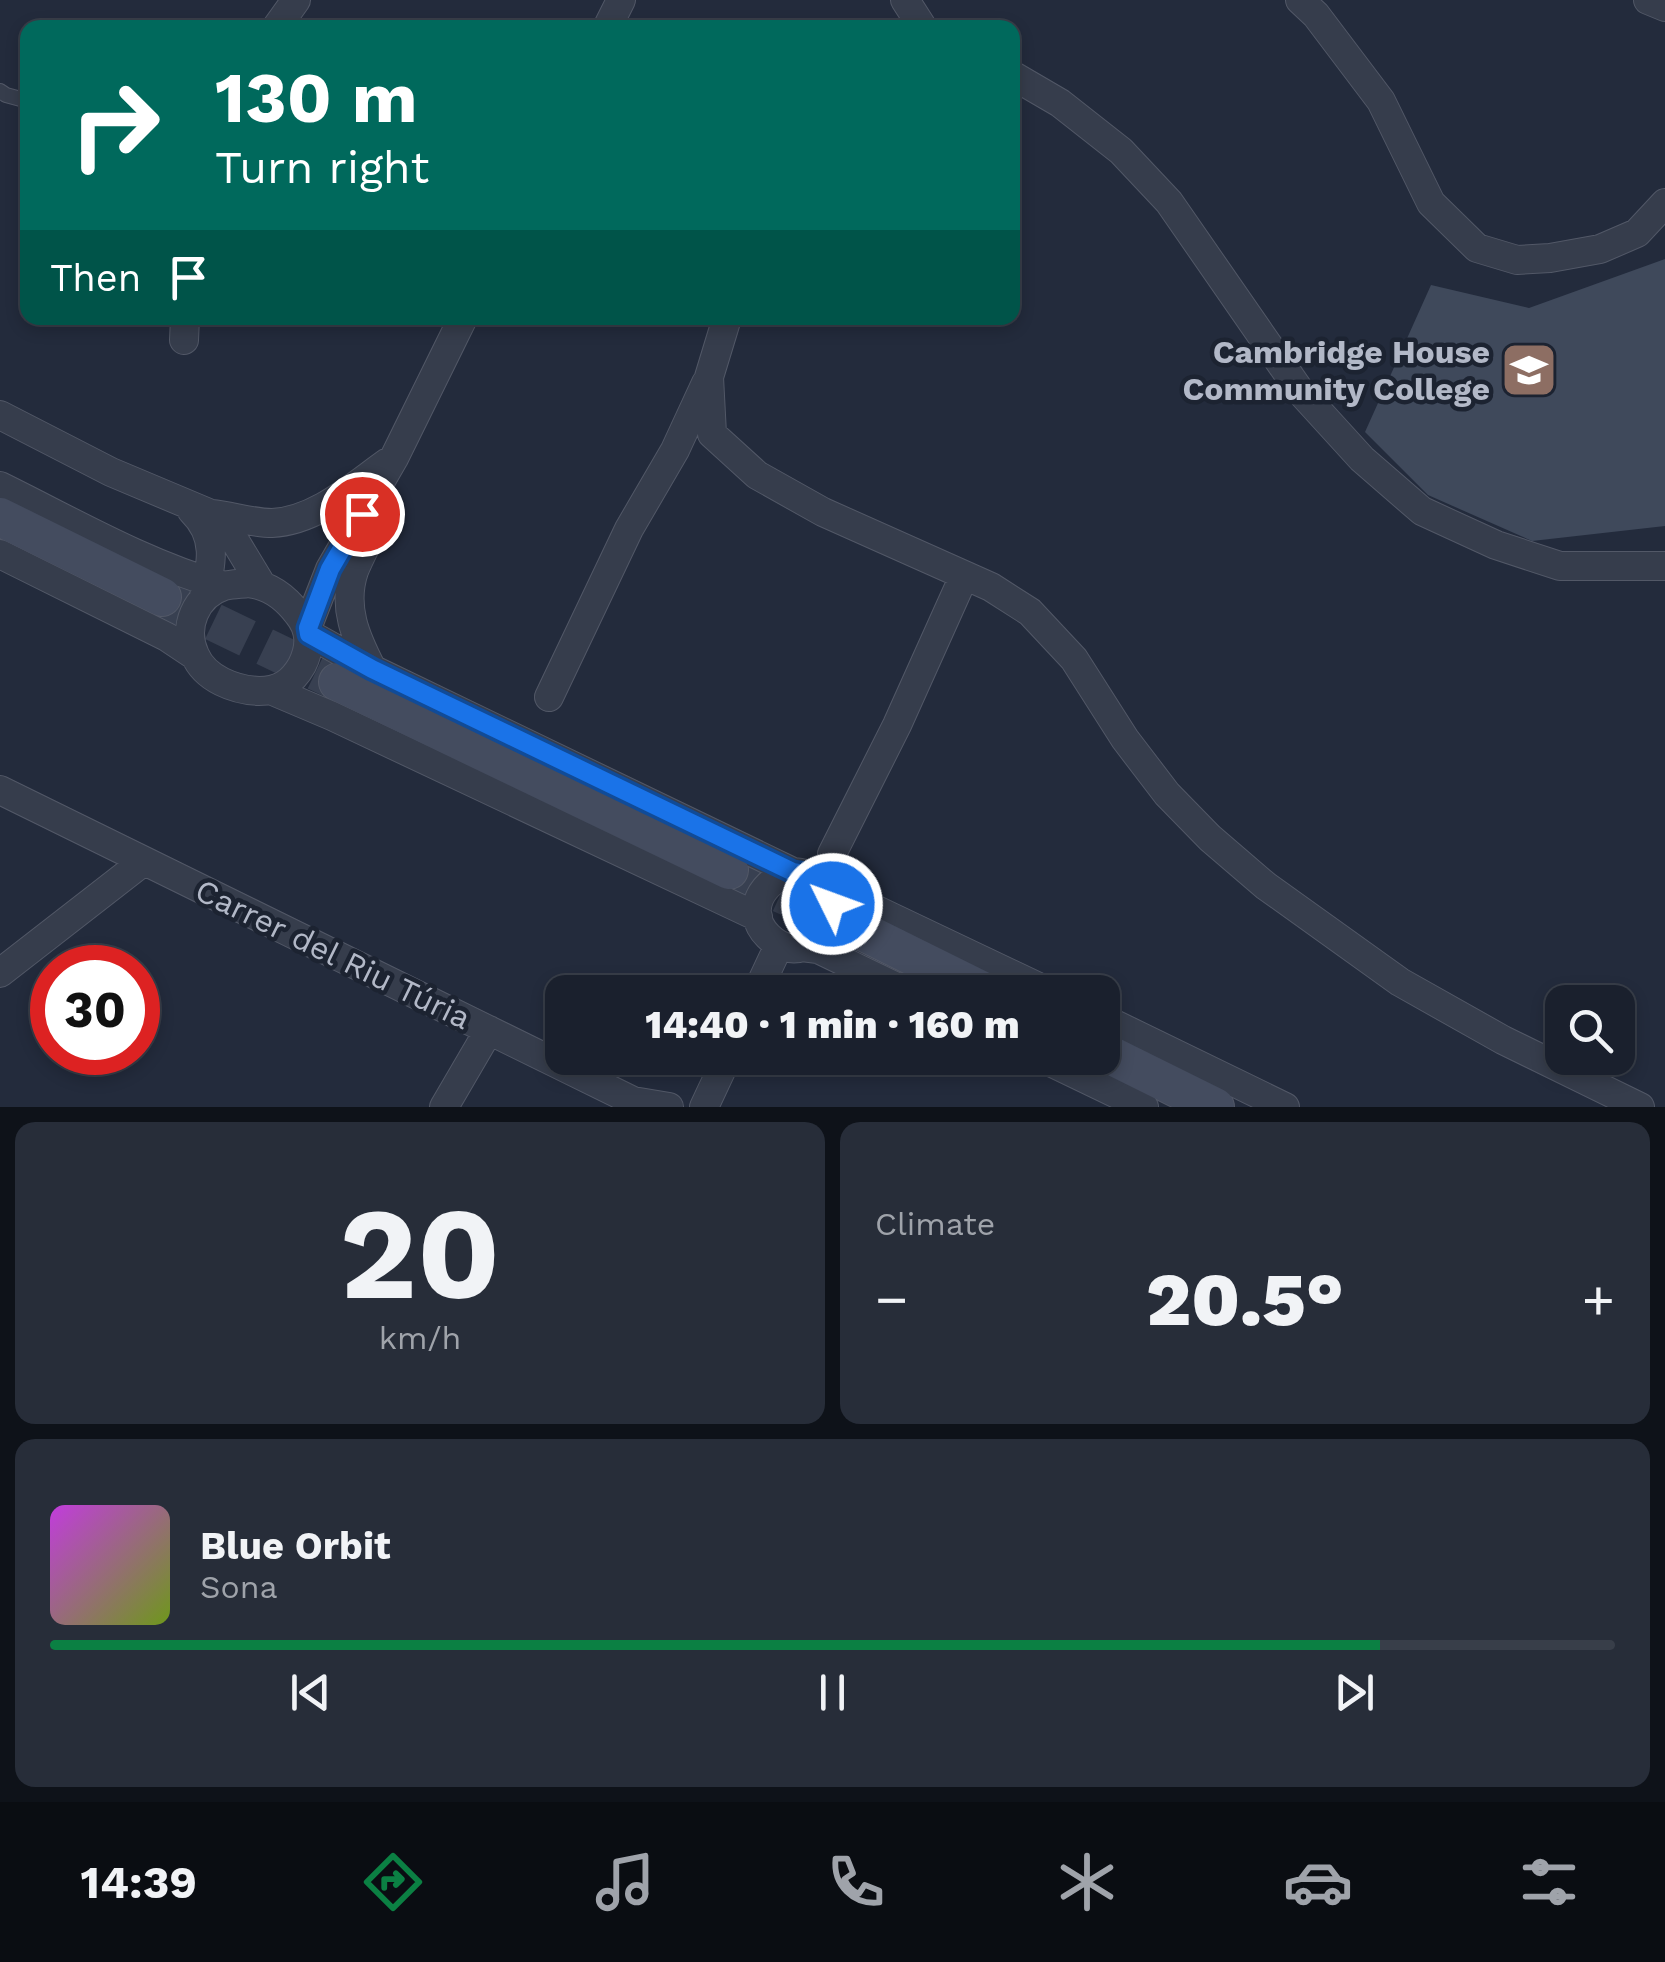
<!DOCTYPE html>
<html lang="en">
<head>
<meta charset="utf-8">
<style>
	:root { --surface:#1a202d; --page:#272d39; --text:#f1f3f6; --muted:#9fa3aa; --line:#383e49; --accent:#0b8043 }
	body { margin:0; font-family:"Work Sans",sans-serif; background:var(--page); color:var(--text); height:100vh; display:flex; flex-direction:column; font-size:38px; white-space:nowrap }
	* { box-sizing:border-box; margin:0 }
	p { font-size:32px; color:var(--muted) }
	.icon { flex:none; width:55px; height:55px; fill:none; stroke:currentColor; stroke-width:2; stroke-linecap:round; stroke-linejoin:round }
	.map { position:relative; height:1107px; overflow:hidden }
	.details { display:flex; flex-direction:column; gap:15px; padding:15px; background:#0e1219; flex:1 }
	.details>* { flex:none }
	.guide { position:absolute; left:20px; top:20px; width:1000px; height:305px; border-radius:20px; box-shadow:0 5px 15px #0003,0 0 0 2px var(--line); background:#00695c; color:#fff; overflow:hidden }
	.buttons { position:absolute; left:1545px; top:985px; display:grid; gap:20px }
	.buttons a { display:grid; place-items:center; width:90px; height:90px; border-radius:20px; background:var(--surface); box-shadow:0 5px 15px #0003,0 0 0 2px var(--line); font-size:50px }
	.speed { position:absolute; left:30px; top:945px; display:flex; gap:20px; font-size:50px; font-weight:700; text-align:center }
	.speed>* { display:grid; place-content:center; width:130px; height:130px; border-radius:50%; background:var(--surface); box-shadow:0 5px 15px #0003,0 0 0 2px var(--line); line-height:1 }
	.speed .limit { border:15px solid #d22; background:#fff; color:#111 }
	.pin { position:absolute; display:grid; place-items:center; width:85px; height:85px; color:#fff; margin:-42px; border:5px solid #fff; border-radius:50%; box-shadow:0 2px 10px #0007 }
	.me { position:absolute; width:110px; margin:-55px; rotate:312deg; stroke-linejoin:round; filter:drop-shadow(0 0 8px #0008) }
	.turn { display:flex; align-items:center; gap:35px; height:210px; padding:0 30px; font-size:45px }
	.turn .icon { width:130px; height:130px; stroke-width:2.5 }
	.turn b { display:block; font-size:70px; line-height:85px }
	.then { display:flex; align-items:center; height:95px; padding:0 30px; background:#0003; gap:20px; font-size:38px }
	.big { font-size:75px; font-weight:800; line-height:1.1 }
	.details .tile { flex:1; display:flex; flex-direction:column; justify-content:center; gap:15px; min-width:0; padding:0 35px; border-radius:20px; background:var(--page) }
	.details .dial { align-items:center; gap:0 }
	.dial b { font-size:130px; line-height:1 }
	.song { display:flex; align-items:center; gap:30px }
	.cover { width:120px; height:120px; border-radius:15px; background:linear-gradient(135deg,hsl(290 70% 55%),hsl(80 70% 35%)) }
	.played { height:10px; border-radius:5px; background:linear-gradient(90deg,var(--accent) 85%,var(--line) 85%) }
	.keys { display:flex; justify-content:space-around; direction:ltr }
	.heat { display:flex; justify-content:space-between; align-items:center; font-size:55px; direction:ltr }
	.details .tiles { flex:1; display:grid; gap:15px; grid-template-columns:1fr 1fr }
	.tile:last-child { grid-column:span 2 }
	.trip { position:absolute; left:545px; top:975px; width:575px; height:100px; border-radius:20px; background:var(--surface); box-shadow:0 5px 15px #0003,0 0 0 2px var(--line); font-weight:800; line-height:100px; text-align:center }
	.tab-bar { display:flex; height:160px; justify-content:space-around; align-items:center; background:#0a0d12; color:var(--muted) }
	.tab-bar .icon { width:70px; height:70px }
	.tab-bar .current { color:var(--accent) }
	.tab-bar b { font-size:45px; color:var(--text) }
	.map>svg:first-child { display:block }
</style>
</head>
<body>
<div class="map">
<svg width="1665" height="1107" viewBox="0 0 1665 1107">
	<rect width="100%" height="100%" fill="#232b3c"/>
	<path fill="#3f495b" d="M1665,259v267l-133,15 -104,-46 -63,-63 66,-147 98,23z"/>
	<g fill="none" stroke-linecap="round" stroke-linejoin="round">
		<path stroke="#384051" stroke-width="38" stroke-dasharray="38 19" stroke-linecap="butt" d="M162,597l176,85
			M729,870l135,62"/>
		<g stroke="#525867" stroke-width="16">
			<path id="service" d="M0,91l6,4 22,6"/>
		</g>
		<g stroke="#525867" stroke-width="30">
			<path id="minor" d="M905,0l18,28
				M1300,0l16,15 65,86 50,102 46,45 40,12 33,-2 50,-9 37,-16 28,-30
				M1648,0l17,7
				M276,28l20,-28
				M607,28l14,-28
				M1012,75l48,28 61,48 48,51 131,189 62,68 60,52 74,34 64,21h105
				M727,318l-18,59 3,57 45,41 66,37 168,75 39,25 44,47 51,80 42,55 43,44 56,48 134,96 103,58 137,67
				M184,340l1,-22
				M0,415l111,57 100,42 18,17 32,53
				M0,486c73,36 145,78 223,100
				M192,511c26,25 20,53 12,85
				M211,514c20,2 42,9 61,9 44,-2 82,-37 116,-61
				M0,554l167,83 27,18
				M248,583c21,2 38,15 50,31 13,16 13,33 4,51 -10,18 -23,26 -43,26 -24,-1 -54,-12 -64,-36 -13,-28 1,-60 29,-69 8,-2 16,-2 24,-3z
				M307,628l23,-59 64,-111 69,-140
				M309,634l63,35 421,203c78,6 22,112 -25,64 -25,-25 -5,-57 25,-64
				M372,669c-16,-31 -30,-62 -18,-98 10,-25 25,-46 31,-72
				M273,691l59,25 426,201
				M549,697l80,-168 46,-79 31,-67
				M0,790l633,311 36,6
				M832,854l65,-129 67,-149
				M824,885l225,107
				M802,947l16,2 89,43
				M0,973l144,-112
				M757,992l22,-47
				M1102,1018l183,89
				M1042,1058l102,49
				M444,1107l45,-77
				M704,1107l23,-49"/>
		</g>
		<g stroke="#525867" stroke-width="40">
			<path id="secondary" d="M0,517l162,80
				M338,682l391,188
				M864,932l121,60
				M1102,1051l113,56"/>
		</g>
		<use href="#service" stroke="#363d4c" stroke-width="14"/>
		<use href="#minor" stroke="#363d4c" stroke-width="28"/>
		<use href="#secondary" stroke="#444c5f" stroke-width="38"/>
	</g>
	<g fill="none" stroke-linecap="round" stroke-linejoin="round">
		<g stroke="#114b97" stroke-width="25">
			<path id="route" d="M362,514l-32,55 -22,59 1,6 63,35 421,203c21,2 34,12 39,32"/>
		</g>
		<use href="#route" stroke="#1a73e8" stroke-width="18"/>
	</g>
	<defs>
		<g id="school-square" transform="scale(2.875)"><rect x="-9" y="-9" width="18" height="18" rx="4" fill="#8d6e63" stroke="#1c2331"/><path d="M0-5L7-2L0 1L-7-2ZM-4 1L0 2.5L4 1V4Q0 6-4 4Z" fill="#fff"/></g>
	</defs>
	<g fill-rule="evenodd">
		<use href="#school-square" x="1529" y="370"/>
	</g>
	<g text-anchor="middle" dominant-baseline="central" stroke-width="9" stroke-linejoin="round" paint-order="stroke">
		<g font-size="32" font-weight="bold" fill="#b2b8c7" stroke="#1c2331" text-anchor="end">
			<text x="1490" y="352">Cambridge House<tspan x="1490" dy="37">Community College</tspan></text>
		</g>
		<g font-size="32" fill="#b2b8c7" stroke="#1c2331">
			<text transform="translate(333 954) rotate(26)">Carrer del Riu Túria</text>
		</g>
	</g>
</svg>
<div class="buttons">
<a><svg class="icon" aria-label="search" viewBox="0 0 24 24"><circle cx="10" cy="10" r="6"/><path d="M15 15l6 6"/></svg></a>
</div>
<div class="speed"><div class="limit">30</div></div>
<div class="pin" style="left:362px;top:514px;background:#d93025"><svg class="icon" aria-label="arrive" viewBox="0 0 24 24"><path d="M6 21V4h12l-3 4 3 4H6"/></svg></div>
<svg class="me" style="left:832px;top:904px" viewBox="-20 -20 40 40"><circle r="17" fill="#1a73e8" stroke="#fff" stroke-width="3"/><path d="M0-11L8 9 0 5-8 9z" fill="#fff"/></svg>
<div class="trip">14:40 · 1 min · 160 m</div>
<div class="guide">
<div class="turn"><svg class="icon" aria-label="right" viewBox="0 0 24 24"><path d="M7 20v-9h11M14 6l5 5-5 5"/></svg><div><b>130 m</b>Turn right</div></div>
<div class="then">Then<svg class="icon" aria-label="arrive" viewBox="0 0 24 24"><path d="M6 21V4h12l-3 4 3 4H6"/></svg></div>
</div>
</div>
<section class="details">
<div class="tiles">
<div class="tile dial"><b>20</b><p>km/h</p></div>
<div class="tile"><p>Climate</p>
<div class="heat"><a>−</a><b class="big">20.5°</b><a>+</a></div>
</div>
<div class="tile">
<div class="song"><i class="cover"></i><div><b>Blue Orbit</b><p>Sona</p></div></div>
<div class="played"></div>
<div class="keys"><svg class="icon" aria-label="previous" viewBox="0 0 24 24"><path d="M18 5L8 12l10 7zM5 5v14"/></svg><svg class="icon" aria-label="pause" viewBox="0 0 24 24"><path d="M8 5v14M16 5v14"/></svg><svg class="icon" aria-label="next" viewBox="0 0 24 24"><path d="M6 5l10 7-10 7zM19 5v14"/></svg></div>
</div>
</div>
</section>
<nav class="tab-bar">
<b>14:39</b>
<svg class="icon current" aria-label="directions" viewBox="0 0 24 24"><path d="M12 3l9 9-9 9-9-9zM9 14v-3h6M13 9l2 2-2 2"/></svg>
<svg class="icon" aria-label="music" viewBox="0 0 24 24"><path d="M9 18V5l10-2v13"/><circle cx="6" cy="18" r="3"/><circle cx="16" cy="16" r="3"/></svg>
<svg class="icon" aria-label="phone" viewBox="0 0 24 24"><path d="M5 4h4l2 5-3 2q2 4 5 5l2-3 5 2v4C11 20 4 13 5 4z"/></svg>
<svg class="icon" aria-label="climate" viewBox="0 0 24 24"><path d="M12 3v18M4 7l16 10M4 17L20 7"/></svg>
<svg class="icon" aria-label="car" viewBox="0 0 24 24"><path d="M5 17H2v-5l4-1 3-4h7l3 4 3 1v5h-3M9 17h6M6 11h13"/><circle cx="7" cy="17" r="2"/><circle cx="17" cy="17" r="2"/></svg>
<svg class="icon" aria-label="filters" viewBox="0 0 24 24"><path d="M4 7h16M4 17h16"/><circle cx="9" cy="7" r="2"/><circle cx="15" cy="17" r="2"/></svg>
</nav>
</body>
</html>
